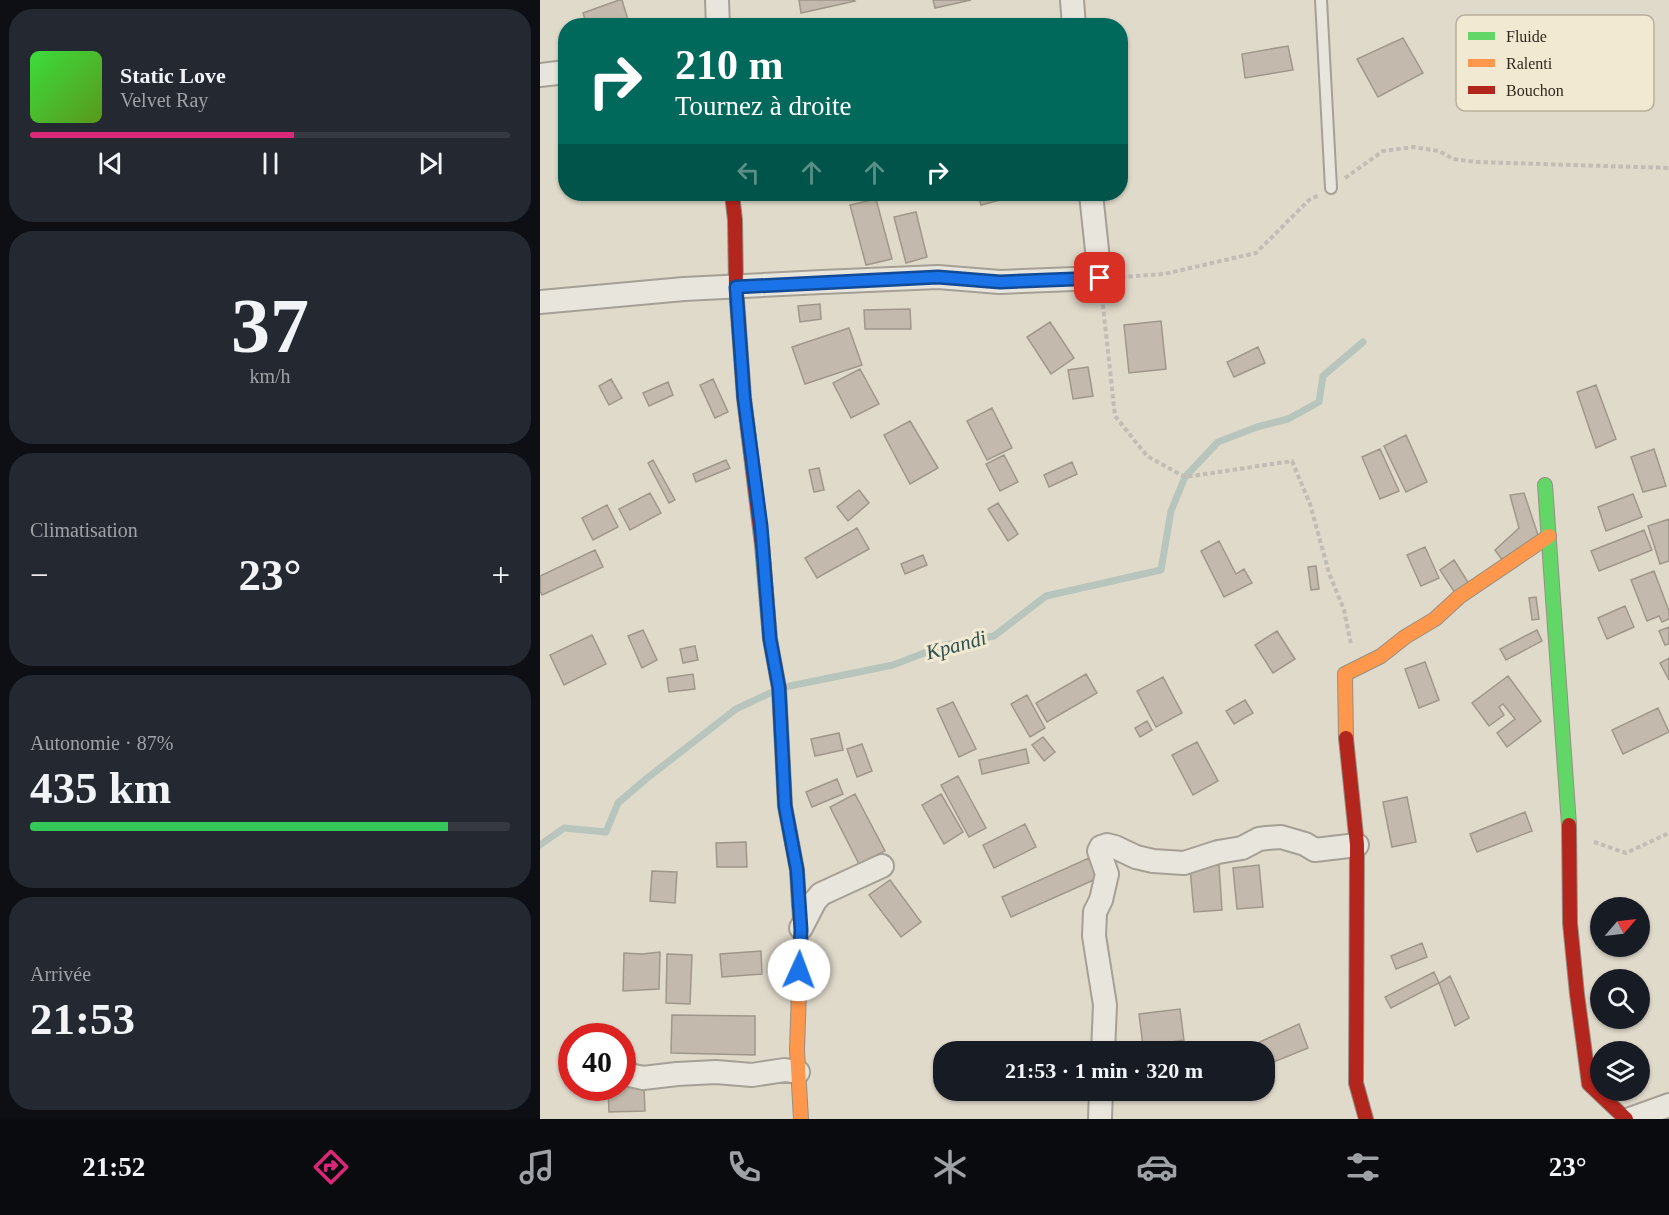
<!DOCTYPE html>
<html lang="fr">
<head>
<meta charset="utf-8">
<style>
	:root { --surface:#171b24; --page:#242831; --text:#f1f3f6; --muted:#9ea1a6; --line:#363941; --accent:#db2777 }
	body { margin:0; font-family:Georgia,serif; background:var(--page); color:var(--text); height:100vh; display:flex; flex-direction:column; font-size:22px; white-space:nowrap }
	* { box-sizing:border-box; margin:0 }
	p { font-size:20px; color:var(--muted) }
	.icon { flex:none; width:33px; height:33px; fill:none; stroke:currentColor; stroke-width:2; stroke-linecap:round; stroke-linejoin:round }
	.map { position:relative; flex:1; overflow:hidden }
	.details { display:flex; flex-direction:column; gap:9px; padding:9px; background:#0d0f14; width:540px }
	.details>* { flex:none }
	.guide { position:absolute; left:18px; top:18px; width:570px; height:183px; border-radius:24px; box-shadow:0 2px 4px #0004; background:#00695c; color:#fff; overflow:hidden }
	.needle { width:39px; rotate:62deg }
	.tools { position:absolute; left:1050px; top:897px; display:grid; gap:12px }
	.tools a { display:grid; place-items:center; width:60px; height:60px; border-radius:50%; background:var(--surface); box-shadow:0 2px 4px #0004; font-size:30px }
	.speed { position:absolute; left:18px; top:1023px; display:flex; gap:12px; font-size:30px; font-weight:700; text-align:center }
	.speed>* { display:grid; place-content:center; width:78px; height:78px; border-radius:50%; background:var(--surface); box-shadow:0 2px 4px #0004; line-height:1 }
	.speed .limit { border:9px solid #d22; background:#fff; color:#111 }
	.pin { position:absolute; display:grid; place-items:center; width:51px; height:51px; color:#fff; margin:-26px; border-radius:12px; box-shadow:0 3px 9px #0006 }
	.me { position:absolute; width:66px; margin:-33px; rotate:2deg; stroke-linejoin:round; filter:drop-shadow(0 0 4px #0008) }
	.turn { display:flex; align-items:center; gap:21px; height:126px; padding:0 18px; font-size:27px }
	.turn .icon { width:78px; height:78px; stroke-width:2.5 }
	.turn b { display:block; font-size:42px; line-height:51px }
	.lanes { display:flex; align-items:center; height:57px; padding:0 18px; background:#0003; justify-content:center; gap:30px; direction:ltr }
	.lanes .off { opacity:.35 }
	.big { font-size:45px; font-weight:600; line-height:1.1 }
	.details .widget { flex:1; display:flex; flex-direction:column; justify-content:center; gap:9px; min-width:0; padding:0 21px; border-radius:24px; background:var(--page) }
	.details .dial { align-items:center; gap:0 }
	.dial b { font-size:78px; line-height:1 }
	.song { display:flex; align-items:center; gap:18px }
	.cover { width:72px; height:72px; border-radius:9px; background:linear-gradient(135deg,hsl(120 70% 55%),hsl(90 70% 35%)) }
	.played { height:6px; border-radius:3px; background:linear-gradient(90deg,var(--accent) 55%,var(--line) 55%) }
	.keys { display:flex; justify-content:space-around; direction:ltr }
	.heat { display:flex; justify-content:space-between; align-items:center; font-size:33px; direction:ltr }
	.charge { height:9px; border-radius:4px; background:linear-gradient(90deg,#34c759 87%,var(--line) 0) }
	.trip { position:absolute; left:393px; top:1041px; width:342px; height:60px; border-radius:24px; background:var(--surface); box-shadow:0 2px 4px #0004; font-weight:600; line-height:60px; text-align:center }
	.dock { display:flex; height:96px; justify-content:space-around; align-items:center; background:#090b0e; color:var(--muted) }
	.dock .icon { width:42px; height:42px }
	.dock .current { color:var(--accent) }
	.dock b { font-size:27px; color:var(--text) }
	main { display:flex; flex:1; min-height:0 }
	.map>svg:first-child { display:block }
</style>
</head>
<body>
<main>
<section class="details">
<div class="widget">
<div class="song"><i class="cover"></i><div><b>Static Love</b><p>Velvet Ray</p></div></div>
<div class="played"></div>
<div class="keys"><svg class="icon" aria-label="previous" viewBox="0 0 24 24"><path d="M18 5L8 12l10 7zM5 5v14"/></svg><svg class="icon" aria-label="pause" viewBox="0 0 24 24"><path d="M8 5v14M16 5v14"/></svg><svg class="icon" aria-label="next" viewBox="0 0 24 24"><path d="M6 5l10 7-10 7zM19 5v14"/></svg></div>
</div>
<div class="widget dial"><b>37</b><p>km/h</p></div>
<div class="widget"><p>Climatisation</p>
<div class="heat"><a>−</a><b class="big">23°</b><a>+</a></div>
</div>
<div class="widget"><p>Autonomie · 87%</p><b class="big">435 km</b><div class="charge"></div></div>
<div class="widget"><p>Arrivée</p><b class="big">21:53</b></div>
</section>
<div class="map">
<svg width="1129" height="1119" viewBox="0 0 1129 1119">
	<rect width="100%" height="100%" fill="#e0dacb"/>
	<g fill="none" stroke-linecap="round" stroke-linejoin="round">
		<path stroke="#b7c5bc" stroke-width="7" d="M245,687l108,-22 52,-20 49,-9 52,-40 115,-26 10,-59 14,-34 33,-35 39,-15 31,-8 31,-17 4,-26 40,-34
			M0,845l24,-17 42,4 12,-29 28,-24 90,-70 34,-16"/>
	</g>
	<path fill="#c3b9ac" stroke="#a0978b" stroke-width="1.5" d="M79,0h3l6,20 -16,6h-25l-4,-13z
		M259,0h55l1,1 -54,12z
		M393,0h38l-36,8z
		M863,38l20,35 -45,24 -21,-38z
		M748,46l5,24 -48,8 -3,-24z
		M438,194h32l1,3 -30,8z
		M336,199l16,60 -26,6 -16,-60z
		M376,212l11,45 -21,6 -12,-46z
		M280,304l1,15 -21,3 -2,-16z
		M370,309l1,20h-46l-1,-19z
		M621,321l5,48 -37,4 -5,-48z
		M510,322l24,36 -23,16 -24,-37z
		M309,328l13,37 -57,19 -13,-37z
		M718,347l7,16 -31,14 -7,-15z
		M548,367l5,29 -20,3 -5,-29z
		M320,369l19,35 -28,14 -18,-35z
		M71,379l11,19 -13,7 -10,-19z
		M173,379l15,33 -13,6 -15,-33z
		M128,382l5,13 -24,11 -6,-13z
		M1056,385l20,54 -20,9 -19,-56z
		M452,408l20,40 -25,12 -20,-39z
		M370,421l28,47 -28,16 -26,-49z
		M866,435l21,47 -21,10 -22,-46z
		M840,449l19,42 -19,8 -18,-42z
		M1114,449l12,37 -23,6 -12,-35z
		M464,455l14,27 -18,9 -14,-27z
		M113,460l22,40 -6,3 -21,-40z
		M186,460l4,8 -34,14 -3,-8z
		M532,462l5,12 -28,13 -5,-12z
		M279,468l5,22 -10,2 -5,-22z
		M319,490l10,13 -21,18 -11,-14z
		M110,493l11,20 -31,17 -11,-21z
		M984,493l14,42 -33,29 -10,-14 24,-22 -9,-33z
		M1093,494l9,23 -36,14 -8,-24z
		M458,503l20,31 -10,7 -20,-32z
		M67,505l11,22 -25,13 -11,-22z
		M1129,519v42l-9,3 -12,-38z
		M317,528l12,21 -52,29 -12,-20z
		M1104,530l8,20 -53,21 -8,-20z
		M679,541l17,33 8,-5 8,14 -28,14 -23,-46z
		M885,547l14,31 -18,8 -14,-31z
		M55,550l8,17 -61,28 -2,-4v-15z
		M383,555l4,10 -22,9 -4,-10z
		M914,560l17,27 -14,9 -17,-26z
		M776,566l3,23 -8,1 -3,-23z
		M1114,571l15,40v8l-7,3 -3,-6 -12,5 -16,-41z
		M996,597l3,22 -7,1 -3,-22z
		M1085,606l9,21 -27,12 -9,-21z
		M1129,627v17l-4,1 -6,-14z
		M103,630l14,30 -15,8 -14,-32z
		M997,630l5,11 -36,19 -6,-11z
		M737,631l18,28 -22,14 -18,-28z
		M52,635l14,29 -42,21 -14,-30z
		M155,646l3,14 -15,3 -3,-14z
		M1129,658v22l-9,-17z
		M885,662l14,38 -20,8 -14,-39z
		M153,674l2,15 -26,3 -2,-14z
		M546,674l11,19 -50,29 -11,-19z
		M968,676l33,45 -34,26 -10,-14 18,-14 -12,-15 -4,3 5,8 -15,11 -17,-23z
		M623,677l19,36 -26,14 -19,-36z
		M487,695l18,33 -15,9 -19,-33z
		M705,700l8,13 -19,11 -8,-13z
		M413,702l23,47 -17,8 -22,-48z
		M1118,708l11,24 -46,22 -11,-24z
		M607,721l5,9 -12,7 -5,-9z
		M299,733l4,17 -28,6 -4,-17z
		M503,737l12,15 -11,9 -12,-16z
		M657,742l21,39 -25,14 -21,-40z
		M322,744l10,27 -15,6 -10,-28z
		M486,749l3,14 -47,11 -3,-14z
		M418,776l28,52 -17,9 -28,-52z
		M297,779l6,15 -31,13 -6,-15z
		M315,794l30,57 -26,13 -29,-57z
		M401,794l22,38 -19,12 -22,-39z
		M867,797l9,45 -24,5 -9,-45z
		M985,812l7,19 -55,21 -7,-18z
		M485,824l11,23 -42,21 -11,-23z
		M206,842l1,25h-30l-1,-24z
		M549,858l9,20 -87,39 -9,-20z
		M679,865l3,45 -28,2 -4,-44z
		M719,865l4,42 -26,2 -4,-41z
		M112,871l25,1 -2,31 -25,-2z
		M350,880l31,42 -20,15 -32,-42z
		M882,943l5,14 -31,12 -5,-13z
		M221,951l1,23 -40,3 -2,-23z
		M120,952l-1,37 -36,2 1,-38 18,1z
		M127,954l25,1 -2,49 -24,-1z
		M894,972l5,11 -48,25 -6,-11z
		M910,976l19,42 -14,8 -16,-43z
		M640,1009l4,31 -41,6 -4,-32z
		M132,1015l83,1v39l-84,-2z
		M759,1024l9,24 -44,18v-14h-26z
		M82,1086h22l1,25 -36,1 -1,-24h14z"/>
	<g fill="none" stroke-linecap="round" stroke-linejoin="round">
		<g stroke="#a59f95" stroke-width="14">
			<path id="lane" d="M781,0l10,188"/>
		</g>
		<g stroke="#a59f95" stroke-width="26">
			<path id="street" d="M177,0l1,26
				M532,0l2,26
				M0,75l26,-3
				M0,302l144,-13 138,-7 116,-5 62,5 100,-4 -9,-84
				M261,928l14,-27 6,-7 61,-28
				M563,1052l2,-47 -11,-69 1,-24 6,-12 6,-26 -8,-23 2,-4 6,-2 8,2 21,10 17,4 31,2 34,-11 24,-4 17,-9 8,-1 14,-1 24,7 10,6 42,-5
				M85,1074l18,4 34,-4 39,-2 36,3 33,-5 13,2
				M560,1119l1,-29
				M1090,1119l39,-14"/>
		</g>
		<g stroke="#958f84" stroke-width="16">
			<path id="fast" d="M1005,485l24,340
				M222,545l8,94 9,49 6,118 12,64 2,34"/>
		</g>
		<g stroke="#958f84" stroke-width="16">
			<path id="slow" d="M806,738l-1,-64 36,-18 24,-19 30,-18 24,-22 90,-61
				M259,904l2,26 -4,120 4,69"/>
		</g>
		<g stroke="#958f84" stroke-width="16">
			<path id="jam" d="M192,194l3,26 1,67 8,111 18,147
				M806,738l11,107 -1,238 10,36
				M1029,825l1,98 7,71 12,90 37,35"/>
		</g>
		<path stroke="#c1bcb4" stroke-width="4" stroke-dasharray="4.5 3" stroke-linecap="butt" d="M805,178l38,-27 30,-4 26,4 14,8 23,3 193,6
			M581,277l43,-3 92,-21 53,-53 10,-5
			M562,297l13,119 32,40 38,21 107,-16 18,43 19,69 15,37 7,34
			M1054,842l32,11 43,-20"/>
		<use href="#lane" stroke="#e8e5dc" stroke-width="10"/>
		<use href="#street" stroke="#e8e5dc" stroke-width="22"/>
		<use href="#fast" stroke="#63d668" stroke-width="14"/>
		<use href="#slow" stroke="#ff974d" stroke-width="14"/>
		<use href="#jam" stroke="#b3261e" stroke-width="14"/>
	</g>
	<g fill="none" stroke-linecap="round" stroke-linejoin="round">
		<g stroke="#114b97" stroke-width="15">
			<path id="route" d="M259,970l2,-40 -4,-60 -12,-64 -6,-118 -9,-49 -9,-113 -17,-128 -8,-111 202,-10 62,5 100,-4"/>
		</g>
		<use href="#route" stroke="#1a73e8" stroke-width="10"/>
	</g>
	<g text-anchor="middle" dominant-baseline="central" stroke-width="6" stroke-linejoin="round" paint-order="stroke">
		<g font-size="21" font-style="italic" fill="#2f504f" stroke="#f1e9d2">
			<text transform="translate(416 645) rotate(-15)">Kpandi</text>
		</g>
	</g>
	<rect x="916" y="15" width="198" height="96" rx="9" fill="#f1e9d2" stroke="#b8af9c" stroke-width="1.5"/>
	<rect x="928" y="32" width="27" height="8" fill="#63d668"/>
	<rect x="928" y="59" width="27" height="8" fill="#ff974d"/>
	<rect x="928" y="86" width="27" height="8" fill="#b3261e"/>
	<g font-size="16" fill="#32291e">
		<text x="966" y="42">Fluide</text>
		<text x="966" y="69">Ralenti</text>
		<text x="966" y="96">Bouchon</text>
	</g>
</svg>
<div class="tools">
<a><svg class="needle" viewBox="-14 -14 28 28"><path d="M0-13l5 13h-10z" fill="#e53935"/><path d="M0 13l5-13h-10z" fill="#9ea1a6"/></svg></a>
<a><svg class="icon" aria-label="search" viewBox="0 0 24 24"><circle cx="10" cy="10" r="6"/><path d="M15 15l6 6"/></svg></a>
<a><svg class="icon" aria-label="layers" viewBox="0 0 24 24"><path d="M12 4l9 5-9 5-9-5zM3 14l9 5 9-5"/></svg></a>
</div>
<div class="speed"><div class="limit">40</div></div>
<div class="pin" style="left:560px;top:278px;background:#d93025"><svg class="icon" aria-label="arrive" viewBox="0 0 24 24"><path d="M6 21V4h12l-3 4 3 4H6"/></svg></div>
<svg class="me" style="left:259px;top:970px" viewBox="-20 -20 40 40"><circle r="19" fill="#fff"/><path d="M0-13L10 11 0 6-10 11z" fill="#1a73e8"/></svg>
<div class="trip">21:53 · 1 min · 320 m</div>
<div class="guide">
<div class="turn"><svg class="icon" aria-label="right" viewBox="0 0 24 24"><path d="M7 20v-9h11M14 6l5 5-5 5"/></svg><div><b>210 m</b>Tournez à droite</div></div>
<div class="lanes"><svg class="icon off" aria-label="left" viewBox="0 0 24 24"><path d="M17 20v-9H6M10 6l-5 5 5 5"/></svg><svg class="icon off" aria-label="ahead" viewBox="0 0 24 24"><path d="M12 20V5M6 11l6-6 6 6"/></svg><svg class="icon off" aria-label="ahead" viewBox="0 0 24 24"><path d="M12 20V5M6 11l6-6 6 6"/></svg><svg class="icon" aria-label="right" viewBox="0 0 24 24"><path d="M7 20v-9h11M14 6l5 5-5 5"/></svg></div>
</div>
</div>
</main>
<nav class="dock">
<b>21:52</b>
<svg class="icon current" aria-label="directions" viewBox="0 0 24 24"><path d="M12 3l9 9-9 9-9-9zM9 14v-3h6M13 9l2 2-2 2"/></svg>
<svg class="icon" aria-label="music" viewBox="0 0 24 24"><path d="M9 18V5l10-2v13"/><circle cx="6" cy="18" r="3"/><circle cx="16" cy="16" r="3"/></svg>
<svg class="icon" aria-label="phone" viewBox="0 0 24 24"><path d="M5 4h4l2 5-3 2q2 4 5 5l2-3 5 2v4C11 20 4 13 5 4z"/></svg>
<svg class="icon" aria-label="climate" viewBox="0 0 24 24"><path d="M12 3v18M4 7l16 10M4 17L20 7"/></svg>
<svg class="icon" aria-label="car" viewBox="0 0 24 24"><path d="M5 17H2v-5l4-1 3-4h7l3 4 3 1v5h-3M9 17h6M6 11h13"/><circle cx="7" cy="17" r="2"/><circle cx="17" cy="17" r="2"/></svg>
<svg class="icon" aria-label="filters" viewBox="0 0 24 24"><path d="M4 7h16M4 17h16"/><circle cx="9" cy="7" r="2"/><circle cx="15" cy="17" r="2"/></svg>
<b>23°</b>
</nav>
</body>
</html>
